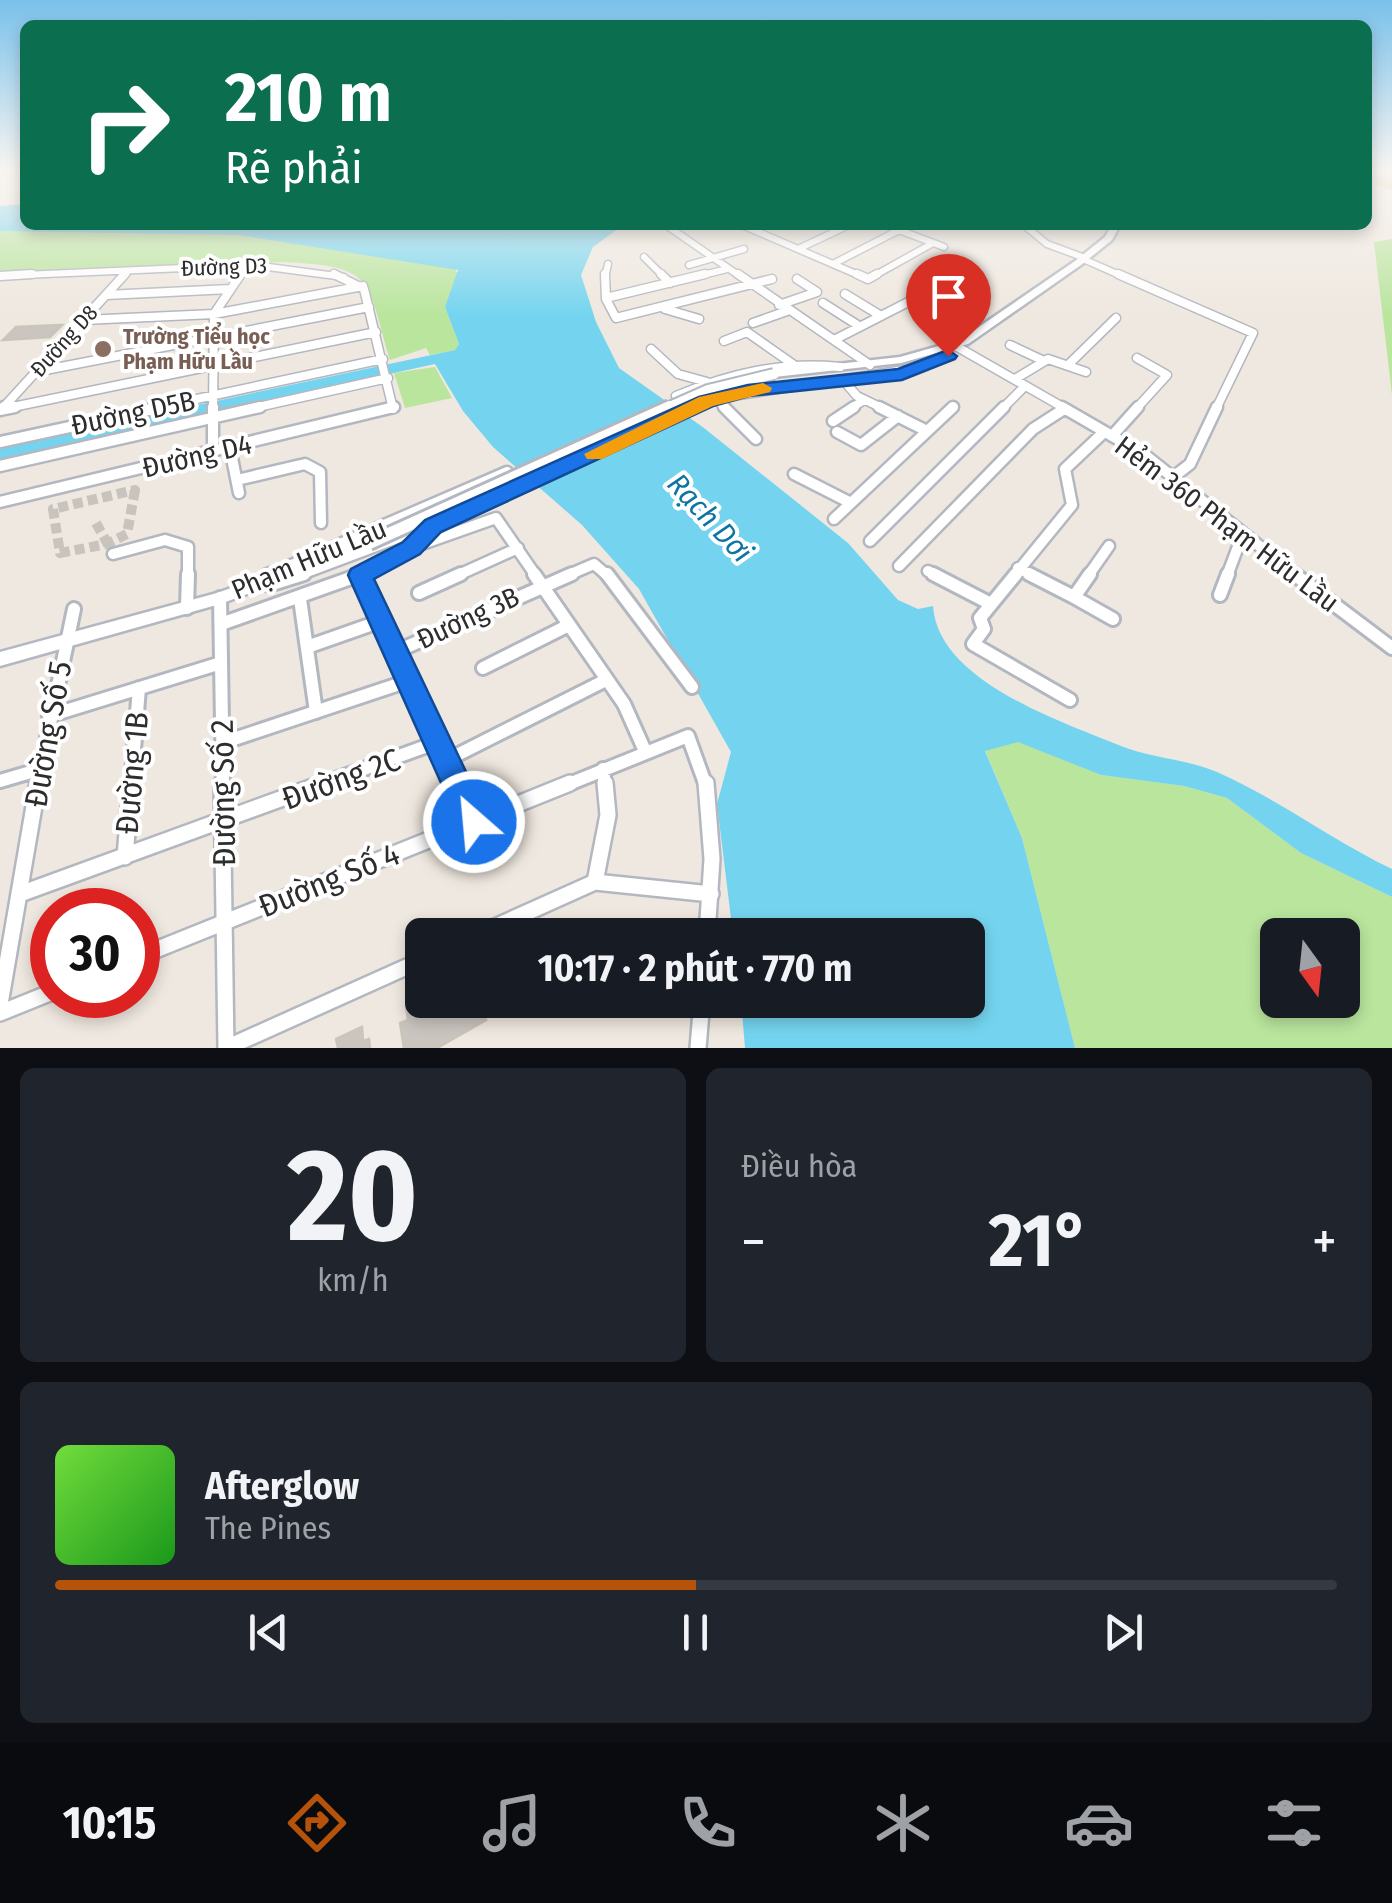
<!DOCTYPE html>
<html lang="vi">
<head>
<meta charset="utf-8">
<style>
	:root { --surface:#171b24; --page:#20242c; --text:#f1f3f6; --muted:#9ea1a6; --line:#363941; --accent:#b45309 }
	body { margin:0; font-family:"Fira Sans Condensed",sans-serif; background:var(--page); color:var(--text); height:100vh; display:flex; flex-direction:column; font-size:38px; white-space:nowrap }
	* { box-sizing:border-box; margin:0 }
	p { font-size:32px; color:var(--muted) }
	.icon { flex:none; width:55px; height:55px; fill:none; stroke:currentColor; stroke-width:2; stroke-linecap:round; stroke-linejoin:round }
	.map { position:relative; height:1048px; overflow:hidden }
	.side { display:flex; flex-direction:column; gap:20px; padding:20px; background:#0d0f14; flex:1 }
	.side>* { flex:none }
	.top-card { position:absolute; left:20px; top:20px; width:1352px; height:210px; border-radius:15px; box-shadow:0 5px 15px #0003; background:#0b6e4f; color:#fff; overflow:hidden }
	.needle { width:65px; rotate:165deg }
	.tools { position:absolute; left:1260px; top:918px; display:grid; gap:20px }
	.tools a { display:grid; place-items:center; width:100px; height:100px; border-radius:15px; background:var(--surface); box-shadow:0 5px 15px #0003; font-size:50px }
	.speed { position:absolute; left:30px; top:888px; display:flex; gap:20px; font-size:50px; font-weight:700; text-align:center }
	.speed>* { display:grid; place-content:center; width:130px; height:130px; border-radius:50%; background:var(--surface); box-shadow:0 5px 15px #0003; line-height:1 }
	.speed .limit { border:15px solid #d22; background:#fff; color:#111 }
	.pin { position:absolute; display:grid; place-items:center; width:85px; height:85px; color:#fff; margin:-102px -42px; border-radius:50% 50% 50% 0; rotate:-45deg; box-shadow:0 0 10px #0007 }
	.pin .icon { rotate:45deg }
	.me { position:absolute; width:110px; margin:-55px; rotate:333deg; stroke-linejoin:round; filter:drop-shadow(0 0 8px #0008) }
	.turn { display:flex; align-items:center; gap:35px; height:210px; padding:0 40px; font-size:45px }
	.turn .icon { width:130px; height:130px; stroke-width:2.5 }
	.turn b { display:block; font-size:70px; line-height:85px }
	.big { font-size:75px; font-weight:700; line-height:1.1 }
	.side .widget { flex:1; display:flex; flex-direction:column; justify-content:center; gap:15px; min-width:0; padding:0 35px; border-radius:15px; background:var(--page) }
	.side .dial { align-items:center; gap:0 }
	.dial b { font-size:130px; line-height:1 }
	.song { display:flex; align-items:center; gap:30px }
	.cover { width:120px; height:120px; border-radius:15px; background:linear-gradient(135deg,hsl(100 70% 55%),hsl(120 70% 35%)) }
	.played { height:10px; border-radius:5px; background:linear-gradient(90deg,var(--accent) 50%,var(--line) 50%) }
	.keys { display:flex; justify-content:space-around; direction:ltr }
	.heat { display:flex; justify-content:space-between; align-items:center; font-size:55px; direction:ltr }
	.side .tiles { flex:1; display:grid; gap:20px; grid-template-columns:1fr 1fr }
	.widget:last-child { grid-column:span 2 }
	.trip { position:absolute; left:405px; top:918px; width:580px; height:100px; border-radius:15px; background:var(--surface); box-shadow:0 5px 15px #0003; font-weight:700; line-height:100px; text-align:center }
	.menu { display:flex; height:160px; justify-content:space-around; align-items:center; background:#090b0e; color:var(--muted) }
	.menu .icon { width:70px; height:70px }
	.menu .selected { color:var(--accent) }
	.menu b { font-size:45px; color:var(--text) }
	.map>svg:first-child { display:block }
</style>
</head>
<body>
<div class="map">
<svg width="1392" height="1048" viewBox="0 0 1392 1048">
	<rect width="100%" height="100%" fill="#efe8e0"/>
	<path fill="#b9e59d" fill-rule="evenodd" d="M117,230l122,5 214,31 6,10 -14,31 14,37 -4,6 -25,5 -4,-7 -36,12c-24,-82 -14,-94 -108,-98l-282,12v-43z
		M1392,239v156l-18,-153z
		M435,367l17,31 -47,10 -11,-35z
		M1018,741l83,34 83,11 43,12 74,55 91,44v151h-317l-53,-210 -37,-88zM1278,935h64v65h-64z"/>
	<path fill="#74d4ef" d="M25,204v21h598l-30,22 -12,28 15,47 23,46 85,60 144,115 50,57 20,9 15,-3c5,75 127,115 188,140 30,12 65,13 96,26 61,27 115,68 175,97v28l-91,-44 -74,-55 -43,-12 -83,-11 -83,-33 -33,9 37,87 53,210h-330l-4,-48h227v-65h-235l-16,-131 14,-52 -92,-163 -57,-64 -89,-78 -30,-36 -28,-47 -435,95v-12l455,-97 4,-6 -14,-37 13,-37 -219,-35 -239,-4v-25z"/>
	<path fill="#cac5bf" stroke="#cac4b9" stroke-width="2.5" d="M62,325l-12,12 -47,3 13,-13z
		M421,1000h61l4,20 -49,28h-33l-4,-25 8,-3 -2,-13z
		M362,1027l1,14 6,-2 1,9h-32l-2,-9z"/>
	<g fill="none" stroke-linecap="round" stroke-linejoin="round">
		<path stroke="#c8c3bc" stroke-width="10" stroke-dasharray="10 5" stroke-linecap="butt" d="M135,490l-8,44 -20,10 -47,9 -7,-44z
			M96,523l14,25"/>
		<g stroke="#b3b7c0" stroke-width="9">
			<path id="minor-far4" d="M0,173l21,-3
				M666,225l75,52
				M742,225l121,52
				M886,225l58,22
				M1024,225l23,19 38,14
				M798,249l51,-24
				M644,257l20,20
				M1083,259l41,18
				M833,264l66,-34
				M689,265l55,-16
				M0,276l253,-11 91,12
				M123,277l5,-6
				M239,277l8,-12
				M605,277l3,-13
				M695,277l32,-8
				M872,277l61,-34"/>
		</g>
		<g stroke="#b3b7c0" stroke-width="11">
			<path id="minor-far3" d="M334,274l30,15 29,120
				M605,274l1,25 10,19 156,-39
				M661,274l9,9
				M738,274l132,91
				M857,274l11,5 9,-5
				M1118,274l135,59 -37,76
				M0,276l32,-2
				M845,294l36,22
				M106,295l124,-6
				M606,298l99,-24
				M823,303l36,23
				M779,305l38,-13 -20,-13
				M665,309l34,10
				M83,320l131,-6 149,-28
				M753,323l34,-12
				M834,340l86,-44
				M724,341l23,-9 47,33
				M1010,345l34,16
				M651,349l27,25 29,8
				M1068,365l48,-47
				M35,372l334,-65
				M1015,379l33,-20 38,13
				M843,380l14,16 27,13
				M676,396c53,-22 106,-35 164,-29
				M716,399l10,10
				M2,409l123,-135
				M3,409l373,-77
				M150,409l233,-50
				M213,409l1,-95 27,-40
				M249,409l139,-31
				M685,409l54,-14 179,-27 24,-10 12,-13 112,64
				M850,409l14,-9
				M1002,409l23,-23
				M1136,409l31,-34 -30,-17"/>
		</g>
		<g stroke="#b3b7c0" stroke-width="15">
			<path id="minor-far2" d="M724,407l32,32
				M879,407l48,24
				M1062,407l83,48 152,121
				M0,410l15,-3
				M1,410l3,-3
				M833,421l21,-14
				M837,432l24,13 37,-29
				M1112,436l26,-29
				M0,442l162,-35
				M230,448l9,45
				M213,452v-45
				M0,466l260,-59
				M794,474l57,29
				M1172,478l18,-14 27,-57
				M237,480l68,-16 15,8 1,51
				M0,502l394,-95
				M834,519l119,-112
				M870,541l134,-134
				M411,548l85,-30 40,58
				M113,554l52,-14 23,7v29
				M899,566l134,-137 31,-20
				M1018,568l16,8
				M928,571l10,5
				M266,576l241,-104
				M296,576l181,-68 215,-101
				M356,576l57,-30
				M456,576l62,-28
				M566,576l28,-12 14,12
				M1014,576l58,-71 -7,-36 39,-37
				M1088,576l21,-30
				M1227,576l15,-40"/>
		</g>
		<g stroke="#b3b7c0" stroke-width="18">
			<path id="minor-far1" d="M534,574l90,130 21,47
				M607,574l85,113
				M933,574l58,30
				M1016,574l-36,44 4,11 -11,15 97,56
				M1029,574l45,23 16,-23
				M1294,574l98,74
				M360,575l97,211
				M266,576l5,-2
				M269,585l35,-11
				M419,593l42,-19
				M1220,595l8,-21
				M1074,597l39,22
				M220,598l3,188
				M300,599l16,113
				M187,608l1,-34
				M221,624l141,-50
				M307,647l74,-26
				M395,652l177,-78
				M483,668l86,-43
				M49,716l172,-53
				M222,743l186,-62
				M443,762l163,-82
				M603,769l2,17
				M0,781l41,-12
				M37,786l37,-177
				M131,786l8,-98
				M317,786l118,-43
				M564,786l124,-50 18,50"/>
		</g>
		<g stroke="#b3b7c0" stroke-width="20">
			<path id="minor" d="M222,783l4,265 196,-88
				M456,783l18,39
				M706,783l6,76 -5,76
				M125,857l6,-74
				M595,882l13,-67 -3,-32
				M20,894l304,-111
				M477,935l118,-53 116,12
				M138,957l432,-174
				M0,1004l38,-221
				M0,1013l52,-21
				M698,1048l4,-48"/>
		</g>
		<g stroke="#b3b7c0" stroke-width="5">
			<path id="secondary" d="M1112,225h8l-8,15 -31,25 -113,79 -67,19 -127,14 -6,-3 6,-3 126,-14 60,-17 115,-79 30,-24z
				M369,538l7,5 -2,4 -154,57 -220,62v-14l217,-59z"/>
		</g>
		<g stroke="#c8c8c8" stroke-width="5">
			<path id="primary" d="M1368,177l24,4v6l-24,-6z"/>
		</g>
		<use href="#minor-far4" stroke="#fff" stroke-width="6"/>
		<use href="#minor-far3" stroke="#fff" stroke-width="8"/>
		<use href="#minor-far2" stroke="#fff" stroke-width="10"/>
		<use href="#minor-far1" stroke="#fff" stroke-width="12"/>
		<use href="#minor" stroke="#fff" stroke-width="15"/>
		<use href="#secondary" fill="#fff" fill-rule="evenodd"/>
		<use href="#primary" fill="#f1ca62" fill-rule="evenodd"/>
		<g stroke="#b3b7c0" stroke-width="14" stroke-linecap="butt">
			<path id="secondary-bridge-far1" d="M665,409l43,-19 66,-16"/>
		</g>
		<g stroke="#b3b7c0" stroke-width="18" stroke-linecap="butt">
			<path id="secondary-bridge" d="M369,543l301,-136"/>
		</g>
		<use href="#secondary-bridge-far1" stroke="#fff" stroke-width="10"/>
		<use href="#secondary-bridge" stroke="#fff" stroke-width="12"/>
	</g>
	<linearGradient id="sky" x2="0" y2="1"><stop stop-color="#79c1eb"/><stop offset="0.54" stop-color="#f8f5f1"/><stop offset="1" stop-color="#f8f5f1" stop-opacity="0"/></linearGradient>
	<rect width="1392" height="316" fill="url(#sky)"/>
	<path fill="#1a73e8" stroke="#114b97" stroke-width="2.5" d="M948,350l9,6 -2,3 -53,21 -153,16 -36,10 -272,126 -21,22 -46,25 116,243 -5,10 -11,5 -11,-5 -115,-257 3,-6 52,-27 22,-22 274,-123 49,-12 150,-16z"/>
	<path fill="#f59e0b" d="M763,383l9,5 -2,4 -57,14 -111,53h-15l-3,-5 115,-57z"/>
	<circle fill="#8d6e63" stroke="#fff" stroke-width="4" cx="103" cy="349" r="10"/>
	<g text-anchor="middle" dominant-baseline="central" stroke-width="8" stroke-linejoin="round" paint-order="stroke">
		<g font-size="22" fill="#2d2d2d" stroke="#fff">
			<text transform="translate(224 267) rotate(-2)">Đường D3</text>
			<text transform="translate(64 341) rotate(-48)">Đường D8</text>
		</g>
		<g font-size="22" font-weight="bold" fill="#785e54" stroke="#fff" text-anchor="start">
			<text x="123" y="336">Trường Tiểu học<tspan x="123" dy="25">Phạm Hữu Lầu</tspan></text>
		</g>
		<g font-size="28" fill="#2d2d2d" stroke="#fff">
			<text transform="translate(133 413) rotate(-12)">Đường D5B</text>
			<text transform="translate(197 456) rotate(-13)">Đường D4</text>
			<text transform="translate(1227 524) rotate(37)">Hẻm 360 Phạm Hữu Lầu</text>
			<text transform="translate(309 559) rotate(-23)">Phạm Hữu Lầu</text>
			<text transform="translate(468 618) rotate(-25)">Đường 3B</text>
		</g>
		<g font-size="30" font-style="italic" fill="#0d75a1" stroke="#fff">
			<text transform="translate(710 518) rotate(47)">Rạch Dơi</text>
		</g>
		<g font-size="32" fill="#2d2d2d" stroke="#fff">
			<text transform="translate(48 734) rotate(-80)">Đường Số 5</text>
			<text transform="translate(132 773) rotate(-85)">Đường 1B</text>
			<text transform="translate(341 779) rotate(-20)">Đường 2C</text>
			<text transform="translate(223 793) rotate(-91)">Đường Số 2</text>
			<text transform="translate(329 880) rotate(-22)">Đường Số 4</text>
		</g>
	</g>
</svg>
<div class="tools">
<a><svg class="needle" viewBox="-14 -14 28 28"><path d="M0-13l5 13h-10z" fill="#e53935"/><path d="M0 13l5-13h-10z" fill="#9ea1a6"/></svg></a>
</div>
<div class="speed"><div class="limit">30</div></div>
<div class="pin" style="left:948px;top:356px;background:#d93025"><svg class="icon" aria-label="arrive" viewBox="0 0 24 24"><path d="M6 21V4h12l-3 4 3 4H6"/></svg></div>
<svg class="me" style="left:474px;top:822px" viewBox="-20 -20 40 40"><circle r="17" fill="#1a73e8" stroke="#fff" stroke-width="3"/><path d="M0-11L8 9 0 5-8 9z" fill="#fff"/></svg>
<div class="trip">10:17 · 2 phút · 770 m</div>
<div class="top-card">
<div class="turn"><svg class="icon" aria-label="right" viewBox="0 0 24 24"><path d="M7 20v-9h11M14 6l5 5-5 5"/></svg><div><b>210 m</b>Rẽ phải</div></div>
</div>
</div>
<section class="side">
<div class="tiles">
<div class="widget dial"><b>20</b><p>km/h</p></div>
<div class="widget"><p>Điều hòa</p>
<div class="heat"><a>−</a><b class="big">21°</b><a>+</a></div>
</div>
<div class="widget">
<div class="song"><i class="cover"></i><div><b>Afterglow</b><p>The Pines</p></div></div>
<div class="played"></div>
<div class="keys"><svg class="icon" aria-label="previous" viewBox="0 0 24 24"><path d="M18 5L8 12l10 7zM5 5v14"/></svg><svg class="icon" aria-label="pause" viewBox="0 0 24 24"><path d="M8 5v14M16 5v14"/></svg><svg class="icon" aria-label="next" viewBox="0 0 24 24"><path d="M6 5l10 7-10 7zM19 5v14"/></svg></div>
</div>
</div>
</section>
<nav class="menu">
<b>10:15</b>
<svg class="icon selected" aria-label="directions" viewBox="0 0 24 24"><path d="M12 3l9 9-9 9-9-9zM9 14v-3h6M13 9l2 2-2 2"/></svg>
<svg class="icon" aria-label="music" viewBox="0 0 24 24"><path d="M9 18V5l10-2v13"/><circle cx="6" cy="18" r="3"/><circle cx="16" cy="16" r="3"/></svg>
<svg class="icon" aria-label="phone" viewBox="0 0 24 24"><path d="M5 4h4l2 5-3 2q2 4 5 5l2-3 5 2v4C11 20 4 13 5 4z"/></svg>
<svg class="icon" aria-label="climate" viewBox="0 0 24 24"><path d="M12 3v18M4 7l16 10M4 17L20 7"/></svg>
<svg class="icon" aria-label="car" viewBox="0 0 24 24"><path d="M5 17H2v-5l4-1 3-4h7l3 4 3 1v5h-3M9 17h6M6 11h13"/><circle cx="7" cy="17" r="2"/><circle cx="17" cy="17" r="2"/></svg>
<svg class="icon" aria-label="filters" viewBox="0 0 24 24"><path d="M4 7h16M4 17h16"/><circle cx="9" cy="7" r="2"/><circle cx="15" cy="17" r="2"/></svg>
</nav>
</body>
</html>
